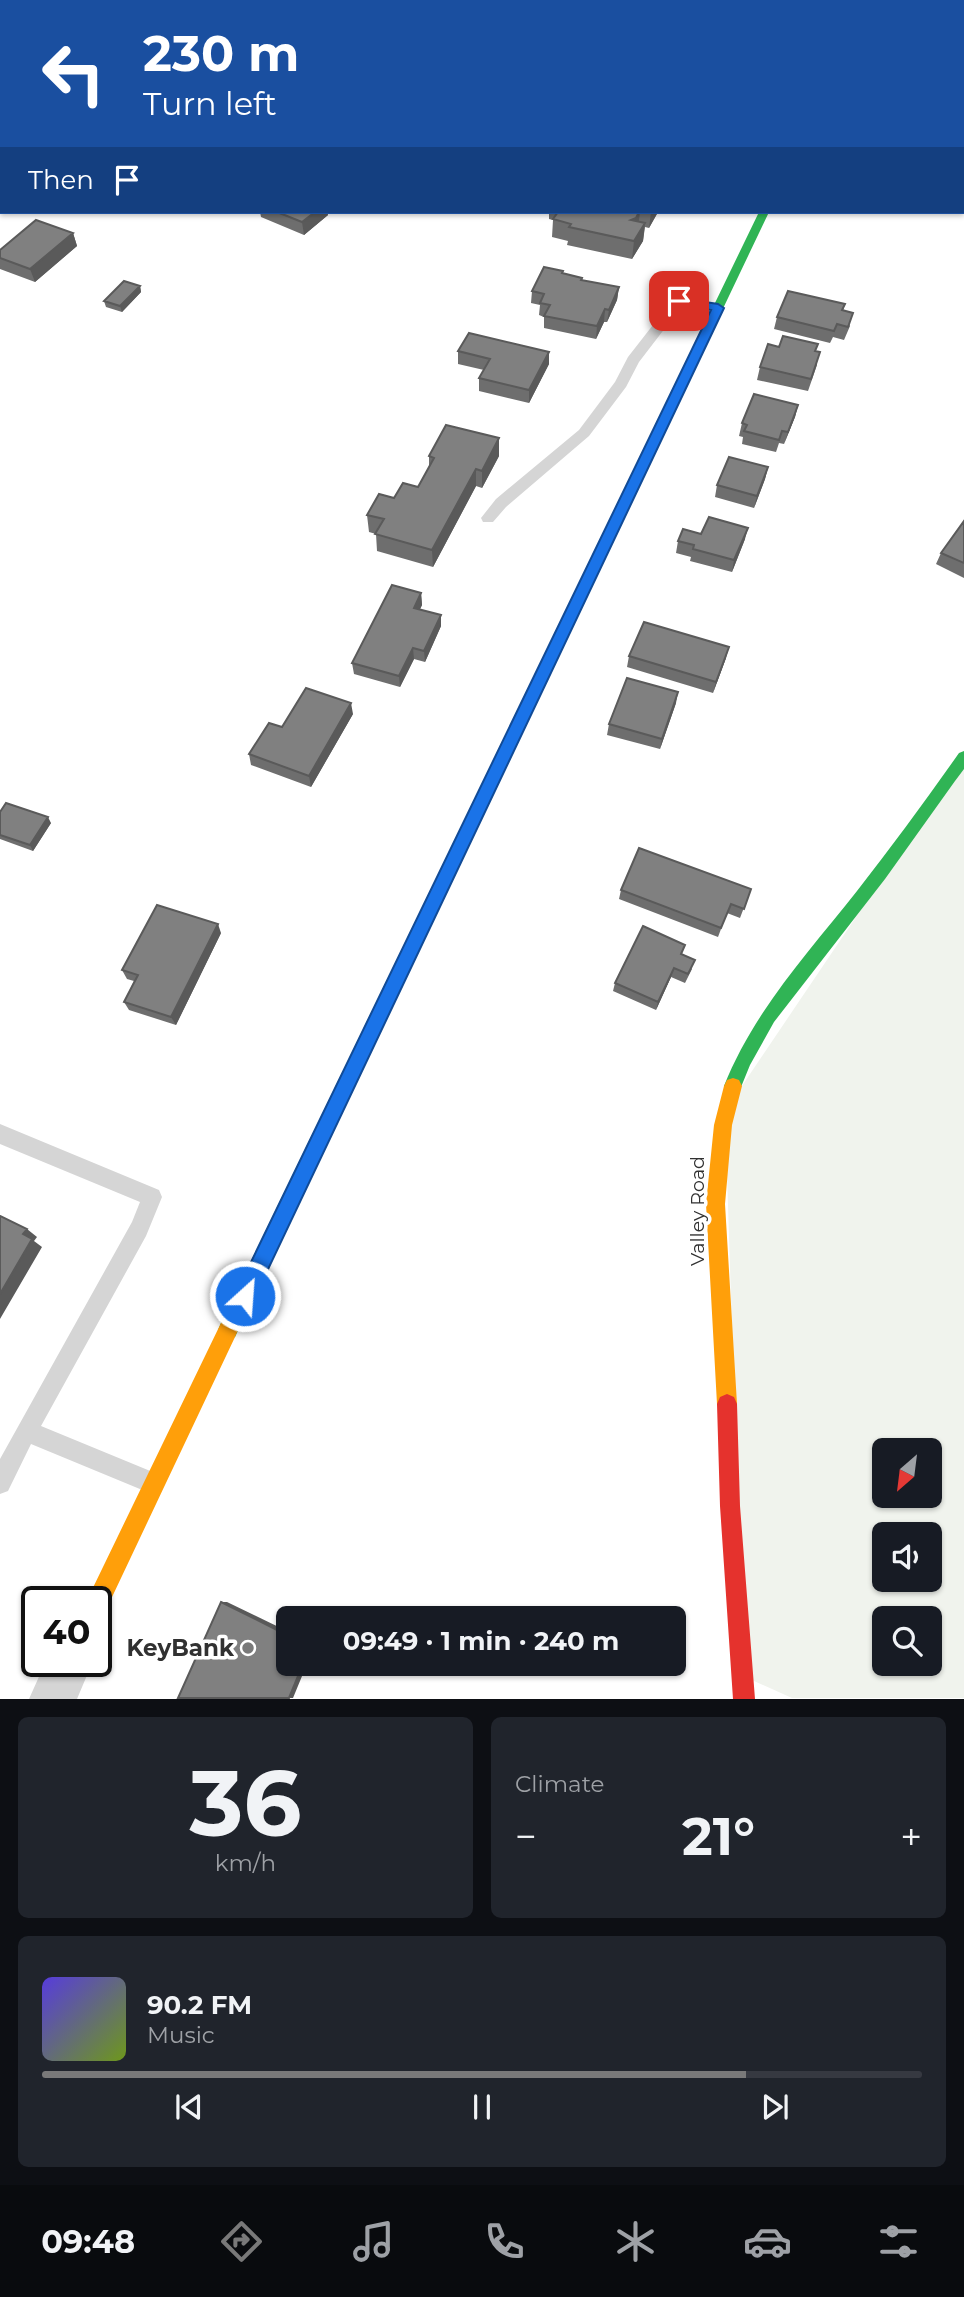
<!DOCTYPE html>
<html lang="en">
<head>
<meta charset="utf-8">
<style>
	:root { --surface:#171b24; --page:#20242c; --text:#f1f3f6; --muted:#9ea1a6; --line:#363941; --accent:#797979 }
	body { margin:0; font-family:Montserrat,sans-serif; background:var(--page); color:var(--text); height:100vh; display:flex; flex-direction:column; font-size:26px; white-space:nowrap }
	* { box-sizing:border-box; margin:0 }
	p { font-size:23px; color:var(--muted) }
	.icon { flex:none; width:38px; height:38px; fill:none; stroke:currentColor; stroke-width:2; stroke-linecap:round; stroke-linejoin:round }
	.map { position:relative; height:1699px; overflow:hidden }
	.side { display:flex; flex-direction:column; gap:18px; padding:18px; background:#0d0f14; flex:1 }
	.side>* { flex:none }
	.hud { position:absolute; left:0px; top:0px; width:964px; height:214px; box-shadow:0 2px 5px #0004; background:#1a4fa0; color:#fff; overflow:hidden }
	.needle { width:46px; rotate:208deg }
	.buttons { position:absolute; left:872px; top:1438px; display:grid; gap:14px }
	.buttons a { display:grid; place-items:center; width:70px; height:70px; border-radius:10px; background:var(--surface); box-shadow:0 2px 5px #0004; font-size:35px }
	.speed { position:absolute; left:21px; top:1586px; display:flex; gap:14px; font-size:35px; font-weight:700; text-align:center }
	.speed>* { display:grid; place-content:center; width:91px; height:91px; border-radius:50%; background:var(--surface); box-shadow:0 2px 5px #0004; line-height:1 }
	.speed .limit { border:4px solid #111; border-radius:10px; background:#fff; color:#111 }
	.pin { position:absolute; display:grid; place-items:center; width:60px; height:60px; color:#fff; margin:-30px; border-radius:14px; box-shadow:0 4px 10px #0006 }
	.me { position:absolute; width:77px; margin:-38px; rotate:26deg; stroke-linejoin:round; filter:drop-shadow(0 0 5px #0008) }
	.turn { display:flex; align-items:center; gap:24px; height:147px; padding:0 28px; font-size:32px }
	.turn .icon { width:91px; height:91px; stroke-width:2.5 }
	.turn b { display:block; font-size:49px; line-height:60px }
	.then { display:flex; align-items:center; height:66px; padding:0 28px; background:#0003; gap:14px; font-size:26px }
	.big { font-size:52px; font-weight:700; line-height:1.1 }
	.side .tile { flex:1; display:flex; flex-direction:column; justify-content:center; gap:10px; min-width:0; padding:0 24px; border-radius:10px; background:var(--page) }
	.side .dial { align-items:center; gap:0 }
	.dial b { font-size:91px; line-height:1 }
	.song { display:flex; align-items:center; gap:21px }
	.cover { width:84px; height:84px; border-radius:10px; background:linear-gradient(135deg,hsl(250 70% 55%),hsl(80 70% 35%)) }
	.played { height:7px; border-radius:4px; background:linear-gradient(90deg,var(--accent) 80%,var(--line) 80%) }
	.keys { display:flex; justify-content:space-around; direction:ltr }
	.heat { display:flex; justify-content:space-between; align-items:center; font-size:38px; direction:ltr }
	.side .tiles { flex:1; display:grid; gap:18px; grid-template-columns:1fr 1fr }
	.tile:last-child { grid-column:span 2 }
	.trip { position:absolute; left:276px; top:1606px; width:410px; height:70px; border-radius:10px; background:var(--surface); box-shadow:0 2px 5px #0004; font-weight:700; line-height:70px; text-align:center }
	.tab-bar { display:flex; height:112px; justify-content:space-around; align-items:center; background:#090b0e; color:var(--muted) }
	.tab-bar .icon { width:49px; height:49px }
	.tab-bar .active { color:var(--accent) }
	.tab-bar b { font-size:32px; color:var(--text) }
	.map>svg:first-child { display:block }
</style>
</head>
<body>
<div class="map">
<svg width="964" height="1699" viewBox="0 0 964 1699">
	<rect width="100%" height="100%" fill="#fff"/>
	<path fill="#f0f3ed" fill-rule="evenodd" d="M68,0h254l-249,2z
		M964,757v941h-172l-49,-22 -18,-565zM884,1451h45v45h-45zM884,1535h45v45h-45zM884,1619h45v45h-45z"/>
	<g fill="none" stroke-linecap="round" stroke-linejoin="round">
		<path fill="#d5d5d5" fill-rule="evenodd" d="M700,0h11l-12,2z
			M679,297l39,7 6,4 -6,4 -36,-6 -43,56 -13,25 -37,49 -83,71 -13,15h-10l-2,-4 15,-19 83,-69 36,-48 13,-25 46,-59z
			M0,1124l159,66 3,7 -16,39 -105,190 119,49 3,8 -3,8 -8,3 -121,-50 -23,47 -8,3v-35l132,-237 8,-20 -140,-58z"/>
		<path fill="#d5d5d5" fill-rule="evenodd" d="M36,0h24l2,2h-25z
			M539,0h20l2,2h-21z
			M855,0h20v2h-20z
			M2,185v14l-2,1v-14z
			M46,1661h47l-16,38h-48z"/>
		<path fill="#30b455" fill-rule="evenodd" d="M759,212h10l-252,529 -7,6 -5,-2 -2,-4z
			M964,751v18l-9,12 -70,98 -111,143 -24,43 -11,27 -6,2 -6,-2 -3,-6c30,-75 83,-132 133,-195 35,-45 69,-91 102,-138z
			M436,889l6,2 2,5 -209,441 -7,3 -7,-3 -3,-7 3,-7 209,-432z"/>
		<path fill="#ff9f0a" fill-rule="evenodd" d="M733,1078l6,2 3,6 -10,39 -7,79 12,200 -3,7 -7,3 -7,-3 -3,-7 -11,-200 8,-79 10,-39 3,-6z
			M228,1320l7,3 3,7 -3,7 -131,277 -8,3v-16h-9l1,-3 133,-275z"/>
		<path fill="#e5322d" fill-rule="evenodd" d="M510,735l7,6 -75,160 -6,2 -6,-2 -2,-5 2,-5 75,-154z
			M727,1394l7,3 3,7 3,102 15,193h-22l-13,-193 -3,-102 3,-7z"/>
	</g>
	<path fill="#6e6e6e" d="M564,0h87l-5,2h-81z
		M260,212h67l1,3 -24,20 -43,-18z
		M549,212h109l-9,16 -4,-1 -2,14 -11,18 -65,-14 1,-4 -16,-4 1,-17 -4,-1z
		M73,233l4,13 -42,36 -35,-13v-19z
		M563,274l19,6 37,7 -2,13 -10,22h-3l-8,17 -52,-11v-11l-5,-2 1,-10 -9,-2 1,-12z
		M140,286l1,6 -19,20 -16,-5 -2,-6z
		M845,304l-2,7 7,15 -6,14 -11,-3 -3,6 -56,-14 3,-12z
		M779,347l37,5 1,13 -9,26 -51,-11 3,-13z
		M458,351l91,13 -20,39 -50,-12v-13l5,-8 -26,-6z
		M798,405l-3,12 -11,27 -5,-1 -3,9 -34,-8 1,-7 -4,-1 3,-13z
		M429,456h70l-17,32 -6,-2 -43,81 -56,-16 -1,-17 -7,-2 -2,-17 27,-17 24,-11 11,-20z
		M768,467l-3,12 -11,29 -39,-11 2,-12z
		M964,521v57l-28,-14 5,-11z
		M701,534l44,5 -13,33 -42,-11 1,-4 -15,-4 2,-12z
		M421,593l1,12 -2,4 21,17 -16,36 -11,-3 -14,28 -46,-13 -2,-11z
		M629,656l97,2 -13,35 -86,-26z
		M676,703l-16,46 -53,-14 2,-11z
		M353,714l-42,73 -60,-22 -2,-11 33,-27z
		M0,812l51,11 -18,28 -33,-12z
		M751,889l-11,29 -13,-5 -9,24 -99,-38 2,-9z
		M221,933l-45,92 -47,-15 -5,-8 10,-21 -7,-2 -5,-9z
		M682,954l10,15 -7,14 -14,-6 -15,33 -43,-19 2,-8z"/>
	<path fill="#5a5a5a" d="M5,0h8l1,2h-12v14h-2v-14z
		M483,0h35v2h-35z
		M603,0h48l-5,2h-48z
		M787,0h31l-2,2h-29z
		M315,212h12l1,3 -24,20 -2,-13z
		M639,212h1l-2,16 -7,-8z
		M651,212h7l-9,16z
		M645,223l-2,18 -11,18 2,-18z
		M73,233l4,13 -42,36 -5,-13z
		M140,286l1,6 -19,20 -2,-6z
		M619,287l-2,13 -10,22 2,-12z
		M605,309l-1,13 -8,17 1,-13z
		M549,352v12l-20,39v-13z
		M798,405l-3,12 -11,27 4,-12z
		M499,438v18l-17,32v-17z
		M768,467l-3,12 -11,29 3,-12z
		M476,469v17l-43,81 -1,-17z
		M748,528l-3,11 -13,33 2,-12z
		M421,593l1,12 -7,14 -1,-11z
		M441,615v11l-16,36 -1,-11z
		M729,647l-3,11 -13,35 3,-11z
		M413,648l1,11 -14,28 -1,-11z
		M678,692l-2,11 -16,46 2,-10z
		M351,703l2,11 -42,73 -2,-11z
		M48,817l3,6 -18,28 -3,-6z
		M218,924l3,9 -45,92 -5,-8z
		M674,968l-3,9 -15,33 2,-8z
		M27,1229l10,8 -3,4 8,6 -42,72v-25l23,-60z
		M221,1602h6l62,30v4z
		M303,1664h4l-14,34h-4z"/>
	<path fill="#808080" stroke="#5a5a5a" stroke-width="2" d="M342,0h18l2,2 -24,-1z
		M496,0h17l1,2h-27z
		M589,0h14l-5,2h-7z
		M775,0h6l2,2h-15z
		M277,212h38l-13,10z
		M558,212h81l-3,6 -5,2 14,3 -11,18 -65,-14 2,-3 -18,-5z
		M36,220l37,13 -43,36 -30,-11v-8z
		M544,267l19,4 -1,2 20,5 -1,2 38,7 -10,23 -4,-1 -8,17 -53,-10 6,-11 -10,-2 4,-9 -12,-3z
		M124,281l16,5 -20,20 -16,-5z
		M788,291l57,13 -3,6 11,3 -5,14 -11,-3 -3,7 -57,-14z
		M469,333l80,19 -20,38 -50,-12 11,-19 -32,-8z
		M783,336l35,8 -3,7 5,1 -9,27 -51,-12 8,-23 11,3z
		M754,394l44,11 -10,27 -6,-1 -3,9 -35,-9 3,-6 -5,-2z
		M446,425l53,13 -17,33 -6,-2 -44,81 -57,-16 9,-15 -17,-4 12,-21 15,4 9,-15 15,4 16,-29 -5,-2z
		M729,457l39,10 -11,29 -40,-11z
		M709,517l39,11 -14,32 -41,-11 1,-4 -16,-4 5,-12 18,5z
		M964,521v42l-23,-10z
		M392,585l29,8 -7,15 27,7 -17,36 -11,-3 -14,28 -47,-13z
		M644,622l85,25 -13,35 -87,-26z
		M627,678l51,14 -16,47 -53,-15z
		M306,688l45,15 -42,73 -60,-22 20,-31 13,4z
		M6,803l42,14 -18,28 -30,-10v-23z
		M639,848l112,41 -7,20 -13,-5 -10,24 -100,-38z
		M157,905l61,19 -47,93 -47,-15 14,-27 -16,-5z
		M643,926l42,19 -4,9 14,6 -7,14 -14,-6 -16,34 -43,-19z
		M0,1216l27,13 -4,5 9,5 -32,55z
		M221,1602l68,34v28h14l-14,34h-111z"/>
	<path fill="#1a73e8" stroke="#114b97" stroke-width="2" d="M679,298l39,6 6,4 -472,995 -7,3 -7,-3 -3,-7 3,-7 473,-979 -36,-6v-5z"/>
	<circle fill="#797979" stroke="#fff" stroke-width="2.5" cx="248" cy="1648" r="7"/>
	<g text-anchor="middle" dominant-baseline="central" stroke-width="7" stroke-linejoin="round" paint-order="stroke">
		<g font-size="19" fill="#313131" stroke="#fff">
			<text transform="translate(697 1211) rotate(-90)">Valley Road</text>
		</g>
		<g font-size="23" font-weight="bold" fill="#313131" stroke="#fff" text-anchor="end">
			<text x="234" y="1648">KeyBank</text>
		</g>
	</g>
</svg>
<div class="buttons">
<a><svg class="needle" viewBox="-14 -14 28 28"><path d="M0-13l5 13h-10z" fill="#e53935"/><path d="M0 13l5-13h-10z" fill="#9ea1a6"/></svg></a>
<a><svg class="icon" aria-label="sound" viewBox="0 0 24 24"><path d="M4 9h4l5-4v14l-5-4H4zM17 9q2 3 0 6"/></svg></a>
<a><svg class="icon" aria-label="search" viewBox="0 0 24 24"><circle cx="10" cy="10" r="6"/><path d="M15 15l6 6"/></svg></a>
</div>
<div class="speed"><div class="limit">40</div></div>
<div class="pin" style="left:679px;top:301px;background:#d93025"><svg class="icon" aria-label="arrive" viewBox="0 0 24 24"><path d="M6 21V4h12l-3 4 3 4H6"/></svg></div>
<svg class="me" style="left:245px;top:1296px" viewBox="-20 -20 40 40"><circle r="17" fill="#1a73e8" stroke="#fff" stroke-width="3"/><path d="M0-11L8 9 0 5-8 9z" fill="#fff"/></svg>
<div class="trip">09:49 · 1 min · 240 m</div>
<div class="hud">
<div class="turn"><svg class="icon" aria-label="left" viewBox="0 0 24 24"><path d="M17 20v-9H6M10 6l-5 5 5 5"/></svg><div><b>230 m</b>Turn left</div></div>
<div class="then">Then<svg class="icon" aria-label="arrive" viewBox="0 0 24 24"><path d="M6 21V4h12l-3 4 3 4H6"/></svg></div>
</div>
</div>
<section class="side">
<div class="tiles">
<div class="tile dial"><b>36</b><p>km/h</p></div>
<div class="tile"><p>Climate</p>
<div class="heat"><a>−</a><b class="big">21°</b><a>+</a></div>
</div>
<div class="tile">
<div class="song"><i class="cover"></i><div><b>90.2 FM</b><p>Music</p></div></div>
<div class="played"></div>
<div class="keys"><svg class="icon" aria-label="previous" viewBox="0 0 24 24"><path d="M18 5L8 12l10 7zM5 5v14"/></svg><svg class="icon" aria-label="pause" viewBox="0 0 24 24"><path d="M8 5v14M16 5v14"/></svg><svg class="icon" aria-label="next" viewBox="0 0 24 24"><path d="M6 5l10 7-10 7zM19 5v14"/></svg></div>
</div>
</div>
</section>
<nav class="tab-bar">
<b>09:48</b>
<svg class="icon active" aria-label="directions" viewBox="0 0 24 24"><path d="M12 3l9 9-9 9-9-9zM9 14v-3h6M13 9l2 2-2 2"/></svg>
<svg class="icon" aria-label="music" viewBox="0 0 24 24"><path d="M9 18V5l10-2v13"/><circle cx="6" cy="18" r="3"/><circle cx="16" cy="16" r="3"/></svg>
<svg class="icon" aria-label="phone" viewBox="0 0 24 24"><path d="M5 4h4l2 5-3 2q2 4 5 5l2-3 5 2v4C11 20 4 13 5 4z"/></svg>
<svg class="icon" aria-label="climate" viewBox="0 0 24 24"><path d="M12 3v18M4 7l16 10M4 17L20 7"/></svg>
<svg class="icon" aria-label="car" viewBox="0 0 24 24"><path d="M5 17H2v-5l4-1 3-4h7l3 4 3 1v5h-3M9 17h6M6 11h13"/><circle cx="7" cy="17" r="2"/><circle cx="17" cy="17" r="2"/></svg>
<svg class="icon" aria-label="filters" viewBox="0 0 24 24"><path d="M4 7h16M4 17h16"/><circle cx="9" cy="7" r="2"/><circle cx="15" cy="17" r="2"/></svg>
</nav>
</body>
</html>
